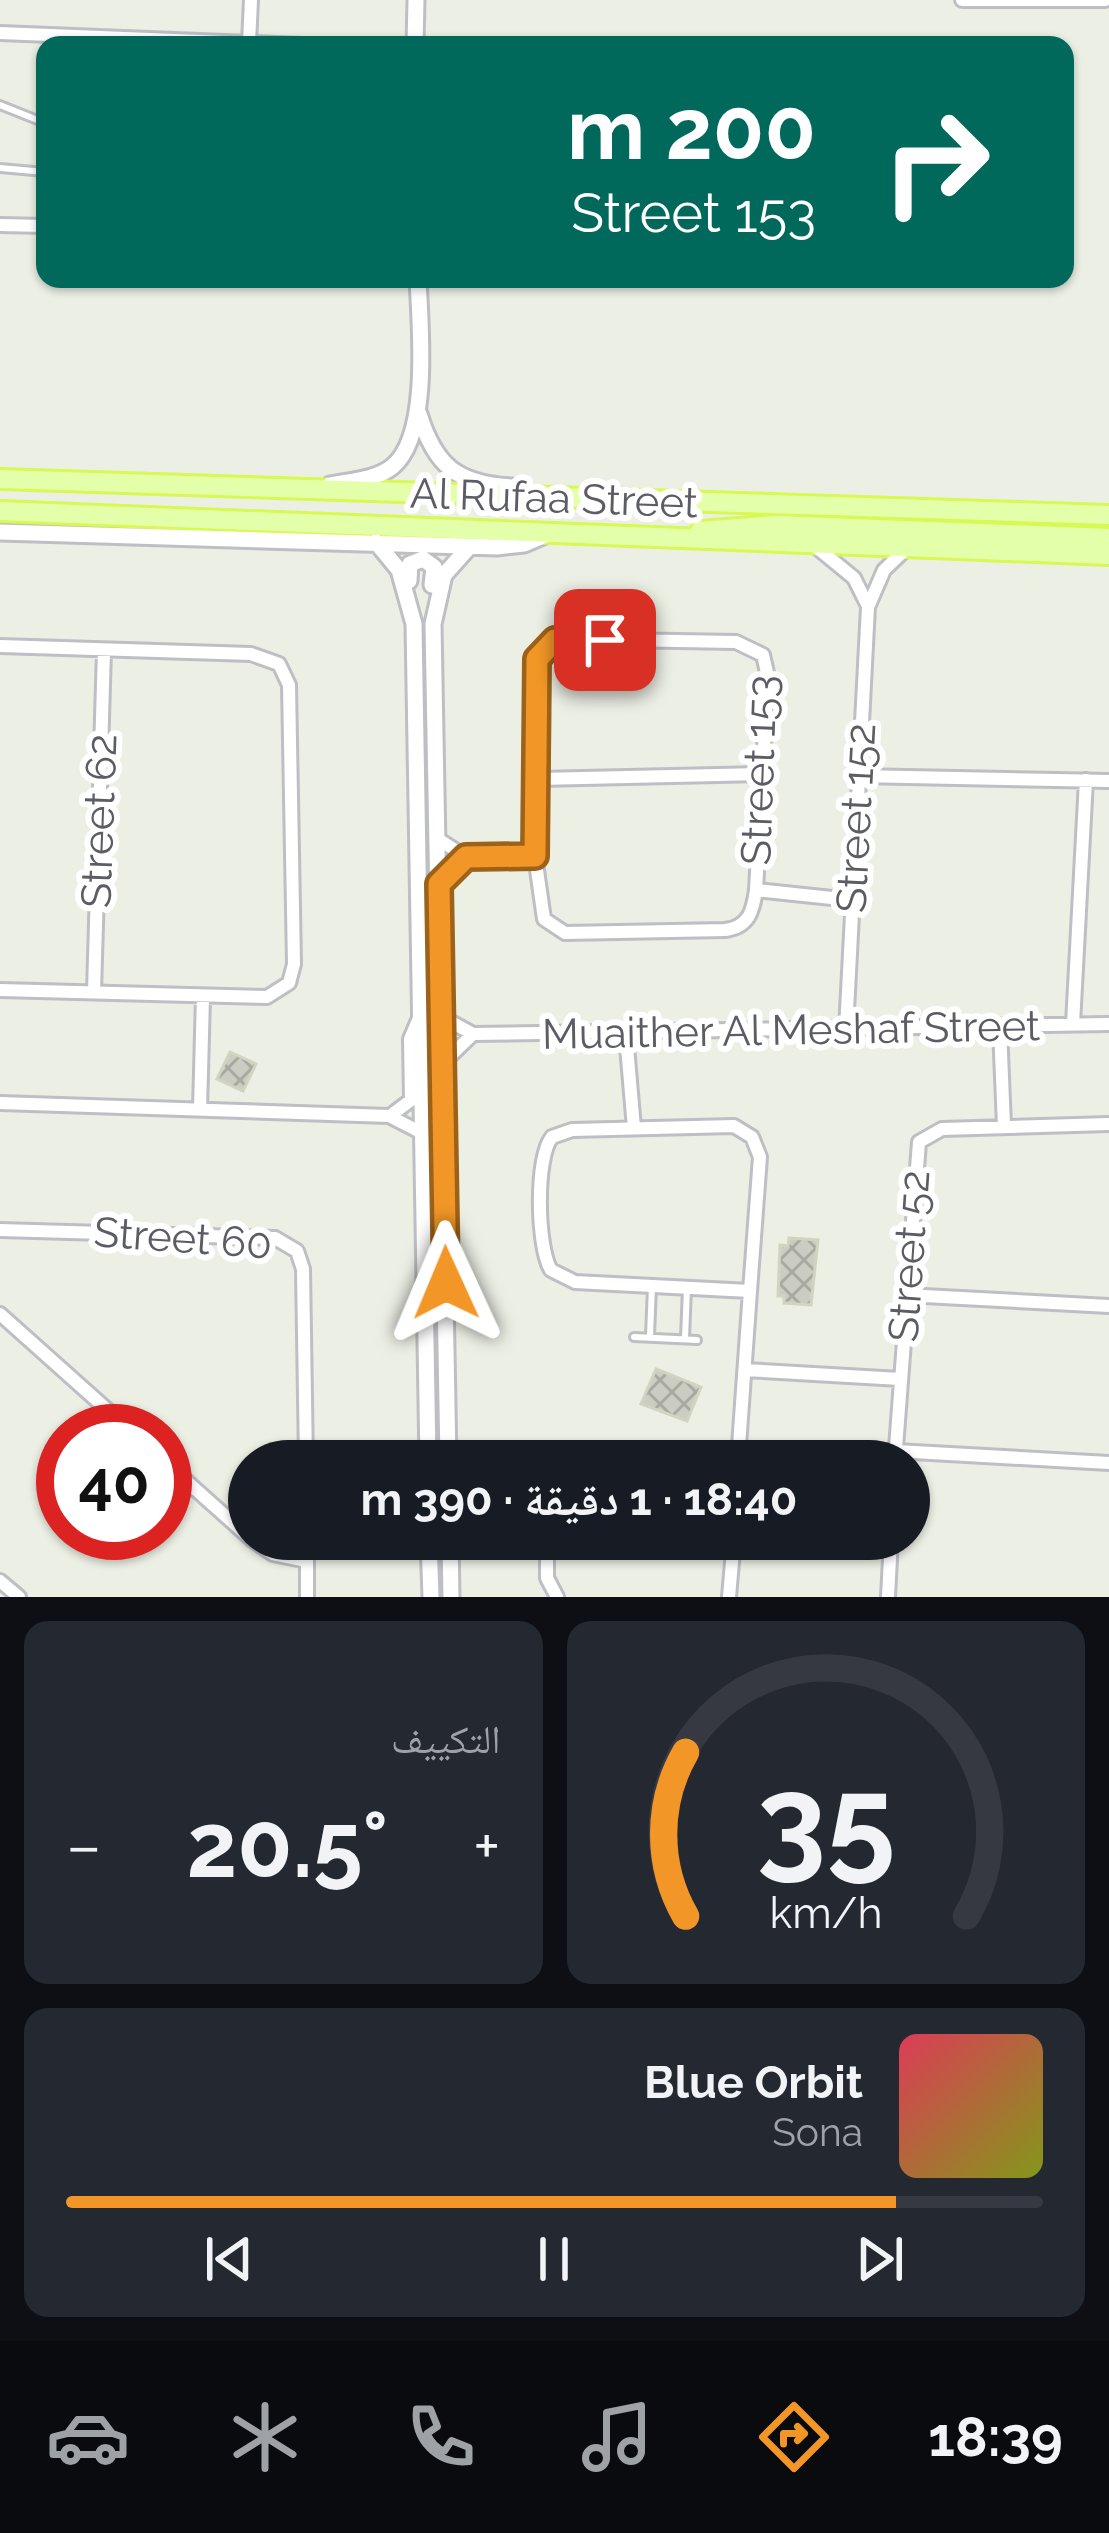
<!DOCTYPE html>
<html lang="ar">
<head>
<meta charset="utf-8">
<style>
	:root { --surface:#171b24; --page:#242831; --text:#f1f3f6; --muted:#9ea1a6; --line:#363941; --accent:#f29727 }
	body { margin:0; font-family:Raleway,"Noto Naskh Arabic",sans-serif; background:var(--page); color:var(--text); direction:rtl; height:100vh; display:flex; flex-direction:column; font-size:45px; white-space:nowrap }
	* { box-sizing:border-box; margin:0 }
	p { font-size:39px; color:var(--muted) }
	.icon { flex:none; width:66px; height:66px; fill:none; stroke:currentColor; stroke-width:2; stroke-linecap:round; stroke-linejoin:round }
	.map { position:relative; height:1597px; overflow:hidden; direction:ltr }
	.sheet { display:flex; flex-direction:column; gap:24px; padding:24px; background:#0d0f14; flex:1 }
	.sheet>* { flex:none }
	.banner { position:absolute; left:36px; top:36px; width:1038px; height:252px; border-radius:24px; box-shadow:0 3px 9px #0004; direction:rtl; background:#00695c; color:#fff; overflow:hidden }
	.speed { position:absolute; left:36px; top:1404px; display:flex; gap:24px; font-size:60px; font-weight:700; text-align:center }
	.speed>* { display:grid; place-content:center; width:156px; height:156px; border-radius:50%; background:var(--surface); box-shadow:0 3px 9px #0004; line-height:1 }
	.speed .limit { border:18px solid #d22; background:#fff; color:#111 }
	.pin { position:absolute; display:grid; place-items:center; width:102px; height:102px; color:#fff; margin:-51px; border-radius:24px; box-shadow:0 6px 18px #0006 }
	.me { position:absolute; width:132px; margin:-66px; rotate:359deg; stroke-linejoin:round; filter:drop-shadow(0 0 9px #0008) }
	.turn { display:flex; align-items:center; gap:42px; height:252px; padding:0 60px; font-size:54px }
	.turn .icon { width:156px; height:156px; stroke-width:2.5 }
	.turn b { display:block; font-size:84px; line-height:102px }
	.big { font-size:90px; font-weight:700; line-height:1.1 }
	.sheet .card { flex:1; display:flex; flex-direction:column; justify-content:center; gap:18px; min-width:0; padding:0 42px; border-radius:24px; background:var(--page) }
	.sheet .dial { align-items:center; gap:0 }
	.dial svg { height:312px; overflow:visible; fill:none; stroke:var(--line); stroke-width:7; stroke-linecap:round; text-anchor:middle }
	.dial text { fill:var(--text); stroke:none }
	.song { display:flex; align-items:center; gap:36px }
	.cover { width:144px; height:144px; border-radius:18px; background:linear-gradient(135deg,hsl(350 70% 55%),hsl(70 70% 35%)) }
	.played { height:12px; border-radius:6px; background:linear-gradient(90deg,var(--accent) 85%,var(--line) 85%) }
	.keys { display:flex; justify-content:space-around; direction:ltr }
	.heat { display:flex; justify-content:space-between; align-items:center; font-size:66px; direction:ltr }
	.sheet .tiles { flex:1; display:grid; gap:24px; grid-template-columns:1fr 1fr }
	.card:last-child { grid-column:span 2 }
	.trip { position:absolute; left:228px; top:1440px; width:702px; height:120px; border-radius:60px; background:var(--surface); box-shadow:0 3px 9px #0004; font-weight:700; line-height:120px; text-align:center; direction:rtl }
	.menu { display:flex; height:192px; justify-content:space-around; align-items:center; background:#090b0e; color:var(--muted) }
	.menu .icon { width:84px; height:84px }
	.menu .current { color:var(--accent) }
	.menu b { font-size:54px; color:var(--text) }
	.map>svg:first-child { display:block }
</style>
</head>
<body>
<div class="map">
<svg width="1109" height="1597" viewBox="0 0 1109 1597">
	<defs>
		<pattern id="building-cross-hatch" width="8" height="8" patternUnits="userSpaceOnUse" patternTransform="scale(3)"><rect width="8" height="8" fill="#cbcdc2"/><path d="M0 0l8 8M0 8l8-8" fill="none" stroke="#a8aaa1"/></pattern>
	</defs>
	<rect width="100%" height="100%" fill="#ecefe4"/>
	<path fill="url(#building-cross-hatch)" stroke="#d1d4c1" stroke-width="3" d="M230,1052l26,12 -13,27 -26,-12z
		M789,1238l29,2 -7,65 -27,-2v-7h-6l2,-51 8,1z
		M656,1369l45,18 -14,34 -46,-17z"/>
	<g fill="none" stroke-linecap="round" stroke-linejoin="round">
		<g stroke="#bebec5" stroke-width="12">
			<path id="service" d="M0,105l45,18
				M0,168l45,4
				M650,1336l2,-50
				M634,1337l63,3
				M685,1338l2,-50"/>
		</g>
		<g stroke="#bebec5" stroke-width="18">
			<path id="minor" d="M962,0h143
				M0,33l303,12
				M249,43l2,-43
				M0,225l45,1
				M815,546l39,32 14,28
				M561,639l175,3 27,13 5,22 -12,213c-3,21 -7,37 -31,40l-160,3 -21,-14 -9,-63 1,-191 8,-17z
				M0,646l251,8 28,10 10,21 5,279 -5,19 -22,14 -267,-7
				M858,776l251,5
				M538,779l224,-5
				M438,839l28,18 69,-1
				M439,884l27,-27
				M756,890l95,10
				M94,992l10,-342
				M442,1017l31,17 636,-10
				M1073,1024l13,-244
				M1000,1028l4,98
				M846,1030l22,-423 16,-37 24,-23
				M626,1035l8,93
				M443,1063l30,-29
				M0,1103l389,13 35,18
				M200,1110l3,-114
				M390,1116l21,-16 -1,-61 9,-21
				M734,1126l18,11 8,20 -10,134 -175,-9 -24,-12c-14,-22 -16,-113 1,-133l20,-7z
				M0,1230l275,8 22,13 6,18 3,192
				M905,1295l204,11
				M0,1314l131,117
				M745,1370l155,9
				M896,1451l213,12
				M738,1460l12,-169
				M553,1461l22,-11 163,11
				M895,1461l24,-319 23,-13 167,-5
				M165,1462l84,75
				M251,1539l22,15 34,7
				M307,1539v58
				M547,1539v39l10,19
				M0,1581l19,16
				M729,1597l5,-58
				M888,1597l3,-58"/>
		</g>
		<g stroke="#bebec5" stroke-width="21">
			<path id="tertiary" d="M415,45l1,-45
				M419,414c16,52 38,70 93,73
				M330,485c20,-4 45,-5 62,-18 39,-31 28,-141 26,-188
				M0,532l497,15 27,-3 28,-12
				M376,542l23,28 15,54 14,837
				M409,581l1,-17 13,-5 11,8 -2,18
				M448,1461l-15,-837 11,-49 25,-28
				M429,1539l2,58
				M450,1539l1,58"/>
		</g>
		<g stroke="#d8f853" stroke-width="24">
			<path id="primary" d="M0,479l1109,36
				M0,511l1109,44
				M700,531l76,-6 333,13"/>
		</g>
		<use href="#service" stroke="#fff" stroke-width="6"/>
		<use href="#minor" stroke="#fff" stroke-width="12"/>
		<use href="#tertiary" stroke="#fff" stroke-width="15"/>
		<use href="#primary" stroke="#e4ffa9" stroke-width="18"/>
	</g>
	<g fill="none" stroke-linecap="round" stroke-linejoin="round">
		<g stroke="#9d6219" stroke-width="30">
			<path id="route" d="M446,1283l-7,-399 27,-27 69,-1 2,-197 18,-19h50"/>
		</g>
		<use href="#route" stroke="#f29727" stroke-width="21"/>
	</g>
	<g text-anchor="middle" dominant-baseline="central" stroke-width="12" stroke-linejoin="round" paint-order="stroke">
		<g font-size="42" fill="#5c5c65" stroke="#fff">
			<text transform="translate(554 498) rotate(2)">Al Rufaa Street</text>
			<text transform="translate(759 770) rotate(-88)">Street 153</text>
			<text transform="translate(856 818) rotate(-87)">Street 152</text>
			<text transform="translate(99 821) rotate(-88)">Street 62</text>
			<text transform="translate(791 1030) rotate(-1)">Muaither Al Meshaf Street</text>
			<text transform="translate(183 1238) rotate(4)">Street 60</text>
			<text transform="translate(909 1256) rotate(-86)">Street 52</text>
		</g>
	</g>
</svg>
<div class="speed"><div class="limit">40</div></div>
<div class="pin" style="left:605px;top:640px;background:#d93025"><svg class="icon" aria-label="arrive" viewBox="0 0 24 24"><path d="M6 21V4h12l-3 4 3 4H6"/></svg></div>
<svg class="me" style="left:446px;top:1283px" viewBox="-20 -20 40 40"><path d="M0-17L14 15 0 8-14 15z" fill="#f29727" stroke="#fff" stroke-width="4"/></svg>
<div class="trip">18:40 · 1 دقيقة · 390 m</div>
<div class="banner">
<div class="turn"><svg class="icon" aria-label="right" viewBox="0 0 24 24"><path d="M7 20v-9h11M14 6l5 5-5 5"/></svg><div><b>200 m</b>Street 153</div></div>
</div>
</div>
<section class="sheet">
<div class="tiles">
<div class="card dial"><svg viewBox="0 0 100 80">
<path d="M14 69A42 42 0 1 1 86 69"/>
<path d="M14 69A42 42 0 0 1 14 27" stroke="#f29727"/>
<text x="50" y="56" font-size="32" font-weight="700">35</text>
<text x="50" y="72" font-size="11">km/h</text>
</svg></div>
<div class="card"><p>التكييف</p>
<div class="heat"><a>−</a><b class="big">20.5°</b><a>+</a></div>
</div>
<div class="card">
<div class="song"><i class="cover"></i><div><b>Blue Orbit</b><p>Sona</p></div></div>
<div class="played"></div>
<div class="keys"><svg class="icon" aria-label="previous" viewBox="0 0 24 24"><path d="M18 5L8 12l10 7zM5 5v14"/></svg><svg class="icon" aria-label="pause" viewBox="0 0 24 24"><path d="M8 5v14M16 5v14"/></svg><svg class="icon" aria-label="next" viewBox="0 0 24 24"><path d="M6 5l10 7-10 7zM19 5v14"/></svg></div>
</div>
</div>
</section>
<nav class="menu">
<b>18:39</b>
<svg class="icon current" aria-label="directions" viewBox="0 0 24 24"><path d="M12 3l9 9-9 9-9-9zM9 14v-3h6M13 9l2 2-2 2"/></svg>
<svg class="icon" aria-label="music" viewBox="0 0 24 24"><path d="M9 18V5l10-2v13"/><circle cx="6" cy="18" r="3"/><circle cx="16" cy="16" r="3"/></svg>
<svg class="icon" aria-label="phone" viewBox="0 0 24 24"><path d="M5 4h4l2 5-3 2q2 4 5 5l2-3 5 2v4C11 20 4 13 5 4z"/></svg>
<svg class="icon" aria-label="climate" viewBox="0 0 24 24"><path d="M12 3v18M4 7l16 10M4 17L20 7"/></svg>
<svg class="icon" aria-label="car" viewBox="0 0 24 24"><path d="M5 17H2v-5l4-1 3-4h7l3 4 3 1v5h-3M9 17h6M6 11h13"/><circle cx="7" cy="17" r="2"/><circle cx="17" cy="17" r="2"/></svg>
</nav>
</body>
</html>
